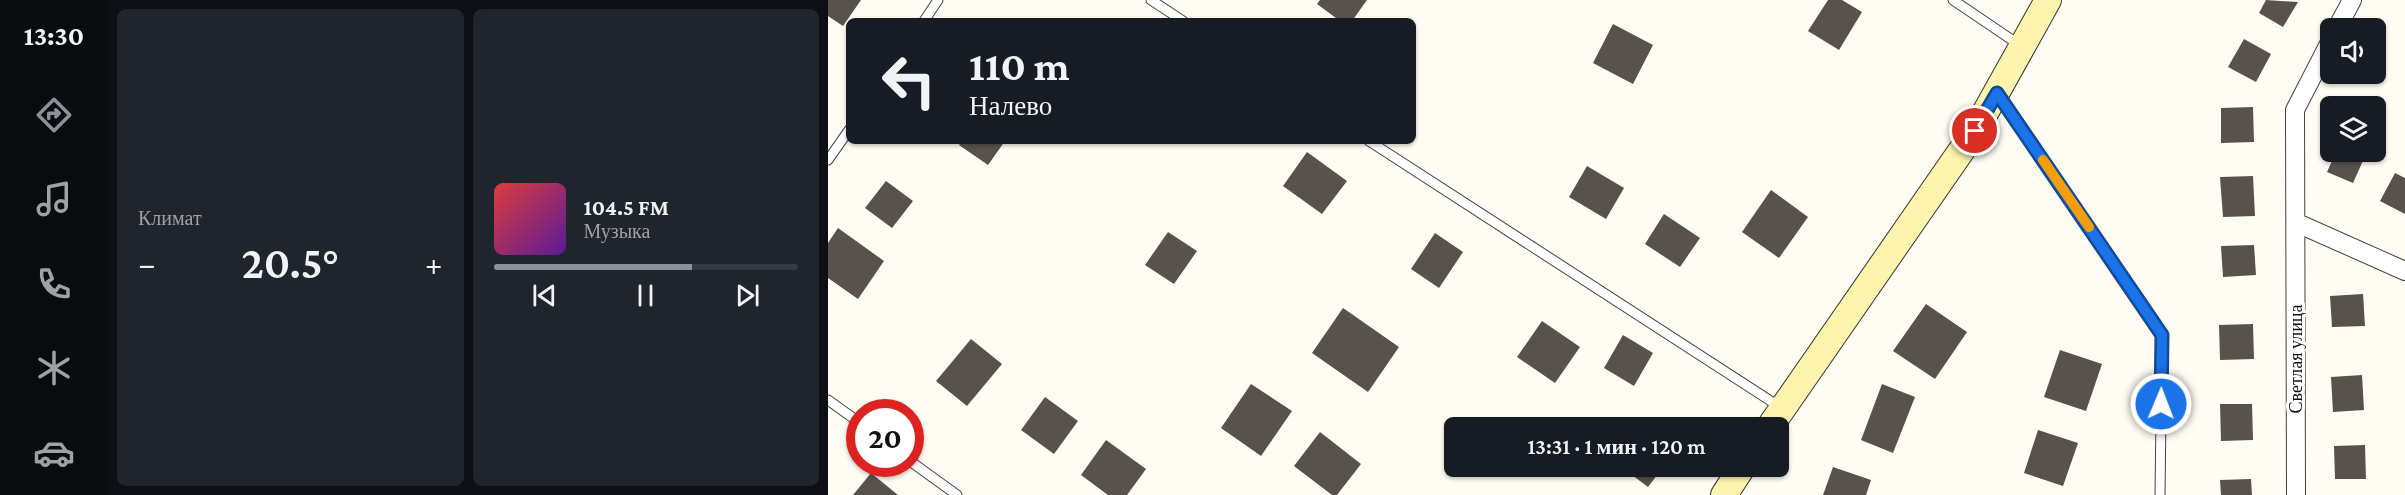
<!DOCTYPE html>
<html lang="ru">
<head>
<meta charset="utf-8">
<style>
	:root { --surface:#171b24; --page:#20242c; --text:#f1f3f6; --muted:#9ea1a6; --line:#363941; --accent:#8c9099 }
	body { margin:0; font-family:"Crimson Pro",serif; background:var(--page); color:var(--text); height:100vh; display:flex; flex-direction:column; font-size:22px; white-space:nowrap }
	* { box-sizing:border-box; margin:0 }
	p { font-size:20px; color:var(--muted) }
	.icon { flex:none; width:33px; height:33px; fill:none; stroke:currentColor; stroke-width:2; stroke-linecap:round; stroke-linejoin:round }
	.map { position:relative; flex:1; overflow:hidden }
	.drawer { display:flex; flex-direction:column; gap:9px; padding:9px; background:#0d0f14; width:720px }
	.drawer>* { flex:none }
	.top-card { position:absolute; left:18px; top:18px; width:570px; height:126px; border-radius:9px; box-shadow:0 2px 4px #0004; background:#171b24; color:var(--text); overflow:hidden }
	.buttons { position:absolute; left:1492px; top:18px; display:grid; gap:12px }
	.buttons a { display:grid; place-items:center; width:66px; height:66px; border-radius:9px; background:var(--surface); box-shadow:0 2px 4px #0004; font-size:30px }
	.speed { position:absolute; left:18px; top:399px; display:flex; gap:12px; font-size:30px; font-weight:700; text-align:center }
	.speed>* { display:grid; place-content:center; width:78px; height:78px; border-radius:50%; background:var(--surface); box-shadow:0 2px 4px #0004; line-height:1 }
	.speed .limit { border:9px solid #d22; background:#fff; color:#111 }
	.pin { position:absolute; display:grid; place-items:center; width:51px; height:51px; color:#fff; margin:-26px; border:3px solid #fff; border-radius:50%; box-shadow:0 2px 6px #0007 }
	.me { position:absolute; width:66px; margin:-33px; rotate:1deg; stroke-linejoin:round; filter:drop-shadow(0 0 4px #0008) }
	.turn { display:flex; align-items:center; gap:21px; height:126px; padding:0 24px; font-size:27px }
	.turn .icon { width:78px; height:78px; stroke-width:2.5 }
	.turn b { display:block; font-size:42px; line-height:51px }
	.big { font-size:45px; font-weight:600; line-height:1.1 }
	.drawer .tile { flex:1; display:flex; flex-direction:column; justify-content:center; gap:9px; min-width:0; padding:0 21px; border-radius:9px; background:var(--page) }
	.song { display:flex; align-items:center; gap:18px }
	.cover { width:72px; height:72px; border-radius:9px; background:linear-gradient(135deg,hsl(0 70% 55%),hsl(270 70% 35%)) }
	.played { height:6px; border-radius:3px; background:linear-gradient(90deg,var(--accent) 65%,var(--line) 65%) }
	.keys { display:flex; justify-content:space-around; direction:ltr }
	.heat { display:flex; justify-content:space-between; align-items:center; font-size:33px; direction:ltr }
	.drawer .tiles { flex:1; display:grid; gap:9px; grid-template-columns:repeat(2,1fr) }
	.trip { position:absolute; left:616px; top:417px; width:345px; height:60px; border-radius:9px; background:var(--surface); box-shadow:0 2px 4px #0004; font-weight:600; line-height:60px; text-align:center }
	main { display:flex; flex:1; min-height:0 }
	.tab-bar { display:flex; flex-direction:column; width:108px; justify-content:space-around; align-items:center; background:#090b0e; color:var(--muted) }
	.tab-bar .icon { width:42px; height:42px }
	.tab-bar .current { color:var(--accent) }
	.tab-bar b { font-size:27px; color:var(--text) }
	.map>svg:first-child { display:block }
</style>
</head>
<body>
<main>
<nav class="tab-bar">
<b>13:30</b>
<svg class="icon current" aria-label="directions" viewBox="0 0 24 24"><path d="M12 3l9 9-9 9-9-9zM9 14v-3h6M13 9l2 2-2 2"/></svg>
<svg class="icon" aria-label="music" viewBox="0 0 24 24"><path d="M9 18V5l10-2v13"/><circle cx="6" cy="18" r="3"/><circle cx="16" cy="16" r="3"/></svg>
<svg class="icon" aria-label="phone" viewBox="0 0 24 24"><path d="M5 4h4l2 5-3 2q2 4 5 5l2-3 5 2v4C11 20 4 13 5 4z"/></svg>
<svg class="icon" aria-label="climate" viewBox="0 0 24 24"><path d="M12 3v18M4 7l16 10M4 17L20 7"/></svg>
<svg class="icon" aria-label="car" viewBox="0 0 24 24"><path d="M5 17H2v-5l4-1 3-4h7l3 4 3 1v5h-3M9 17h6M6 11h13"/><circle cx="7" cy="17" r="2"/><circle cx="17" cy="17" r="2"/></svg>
</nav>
<section class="drawer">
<div class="tiles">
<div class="tile"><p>Климат</p>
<div class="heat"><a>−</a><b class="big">20.5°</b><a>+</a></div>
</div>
<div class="tile">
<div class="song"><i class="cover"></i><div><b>104.5 FM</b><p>Музыка</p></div></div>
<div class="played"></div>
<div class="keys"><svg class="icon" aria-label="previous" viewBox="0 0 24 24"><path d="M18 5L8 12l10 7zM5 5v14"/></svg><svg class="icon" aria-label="pause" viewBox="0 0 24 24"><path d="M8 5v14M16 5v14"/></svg><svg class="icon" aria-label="next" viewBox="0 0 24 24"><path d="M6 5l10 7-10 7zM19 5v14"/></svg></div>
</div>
</div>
</section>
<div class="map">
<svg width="1577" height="495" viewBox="0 0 1577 495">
	<rect width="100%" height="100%" fill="#fffcf3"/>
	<path fill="#59514c" d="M0,0h33l-18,26 -15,-10z
		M492,0h47l-15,21h-12l-23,-17z
		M1000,0h14l20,12 -23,38 -31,-19z
		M1438,0l32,2 -15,25 -24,-14z
		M785,24l40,21 -20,39 -40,-21z
		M1416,39l27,15 -15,28 -28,-15z
		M1425,107l1,35 -33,1v-35z
		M134,141h43l-17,24 -29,-20z
		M479,152l40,29 -25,33 -39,-28z
		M1508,152h23l7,2 -13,29 -26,-11z
		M759,166l37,22 -18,31 -37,-22z
		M1567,173l10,5v36l-25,-13z
		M1425,176l2,40 -32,1 -3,-40z
		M58,181l27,20 -21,27 -27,-20z
		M943,190l37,27 -29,41 -37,-26z
		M836,214l36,24 -20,29 -35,-23z
		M10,228l46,33 -26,38 -30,-21v-35z
		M340,232l29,19 -23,33 -29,-19z
		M607,233l28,19 -24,36 -28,-19z
		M1426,245l2,30 -33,2 -2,-31z
		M1535,294l2,32 -33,1 -2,-31z
		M1098,304l41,28 -32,47 -42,-28z
		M515,308l56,39 -31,45 -56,-39z
		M714,321l38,26 -25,36 -38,-26z
		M1425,324l1,35 -34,1 -1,-35z
		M795,335l30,18 -19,33 -30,-18z
		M143,339l31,25 -35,42 -31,-25z
		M1232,350l42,14 -16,47 -42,-14z
		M1534,375l2,35 -31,2 -2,-35z
		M423,384l41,27 -31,45 -40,-28z
		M1054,384l33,13 -22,56 -32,-13z
		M217,397l33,24 -24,33 -33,-24z
		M1392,404h32l1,36 -32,1z
		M1210,430l40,13 -15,43 -39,-13z
		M492,432l41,32 -24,31h-5l-38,-29z
		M278,440l40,29 -19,26h-19l-27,-20z
		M1537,445l1,34h-31l-1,-33z
		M792,466h44l-16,21z
		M1005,467l38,13 -5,15h-43z
		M43,473l27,22h-45z
		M1423,479l1,16h-31l-1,-15z"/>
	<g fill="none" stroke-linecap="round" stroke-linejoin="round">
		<g stroke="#434343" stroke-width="11">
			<path id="lane" d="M323,0l32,21
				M1125,0l68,46
				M96,21l14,-21
				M1170,95l164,240 -2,160
				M541,141l411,266
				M0,160l21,-30
				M0,400l32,23
				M82,461l47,34"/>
		</g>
		<g stroke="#434343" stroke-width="20">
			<path id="street" d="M1509,28l15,-28
				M1469,223l108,48
				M1468,495l-1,-385 36,-70"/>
		</g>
		<g stroke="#323232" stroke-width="28">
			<path id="secondary" d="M941,428l206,-297 73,-131
				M896,495l19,-29"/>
		</g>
		<use href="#lane" stroke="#fff" stroke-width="9"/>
		<use href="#street" stroke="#fff" stroke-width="18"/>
		<use href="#secondary" stroke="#fff4ae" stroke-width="26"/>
	</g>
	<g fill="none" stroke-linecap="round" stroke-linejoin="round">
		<g stroke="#114b97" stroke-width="15">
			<path id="route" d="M1147,131l22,-38 165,242 -1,69"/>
		</g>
		<use href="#route" stroke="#1a73e8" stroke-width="10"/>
		<path stroke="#f59e0b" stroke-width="10" d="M1215,160l46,67"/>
	</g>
	<g text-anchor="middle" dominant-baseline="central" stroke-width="6" stroke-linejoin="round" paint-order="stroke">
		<g font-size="18" fill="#101010" stroke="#fff">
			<text transform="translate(1468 359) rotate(-90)">Светлая улица</text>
		</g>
	</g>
</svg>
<div class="buttons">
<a><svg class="icon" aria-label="sound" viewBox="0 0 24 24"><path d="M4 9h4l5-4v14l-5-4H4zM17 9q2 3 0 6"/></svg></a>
<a><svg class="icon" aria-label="layers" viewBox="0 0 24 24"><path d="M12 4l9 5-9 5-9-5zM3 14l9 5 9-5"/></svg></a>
</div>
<div class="speed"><div class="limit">20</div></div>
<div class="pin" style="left:1147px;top:131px;background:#d93025"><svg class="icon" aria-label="arrive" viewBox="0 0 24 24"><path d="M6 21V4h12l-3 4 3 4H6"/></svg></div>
<svg class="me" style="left:1333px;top:404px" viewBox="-20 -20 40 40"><circle r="17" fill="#1a73e8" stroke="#fff" stroke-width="3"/><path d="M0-11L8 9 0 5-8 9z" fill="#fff"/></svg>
<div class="trip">13:31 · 1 мин · 120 m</div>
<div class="top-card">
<div class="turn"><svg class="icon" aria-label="left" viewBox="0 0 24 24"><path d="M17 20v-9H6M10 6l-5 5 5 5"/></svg><div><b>110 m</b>Налево</div></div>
</div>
</div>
</main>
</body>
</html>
